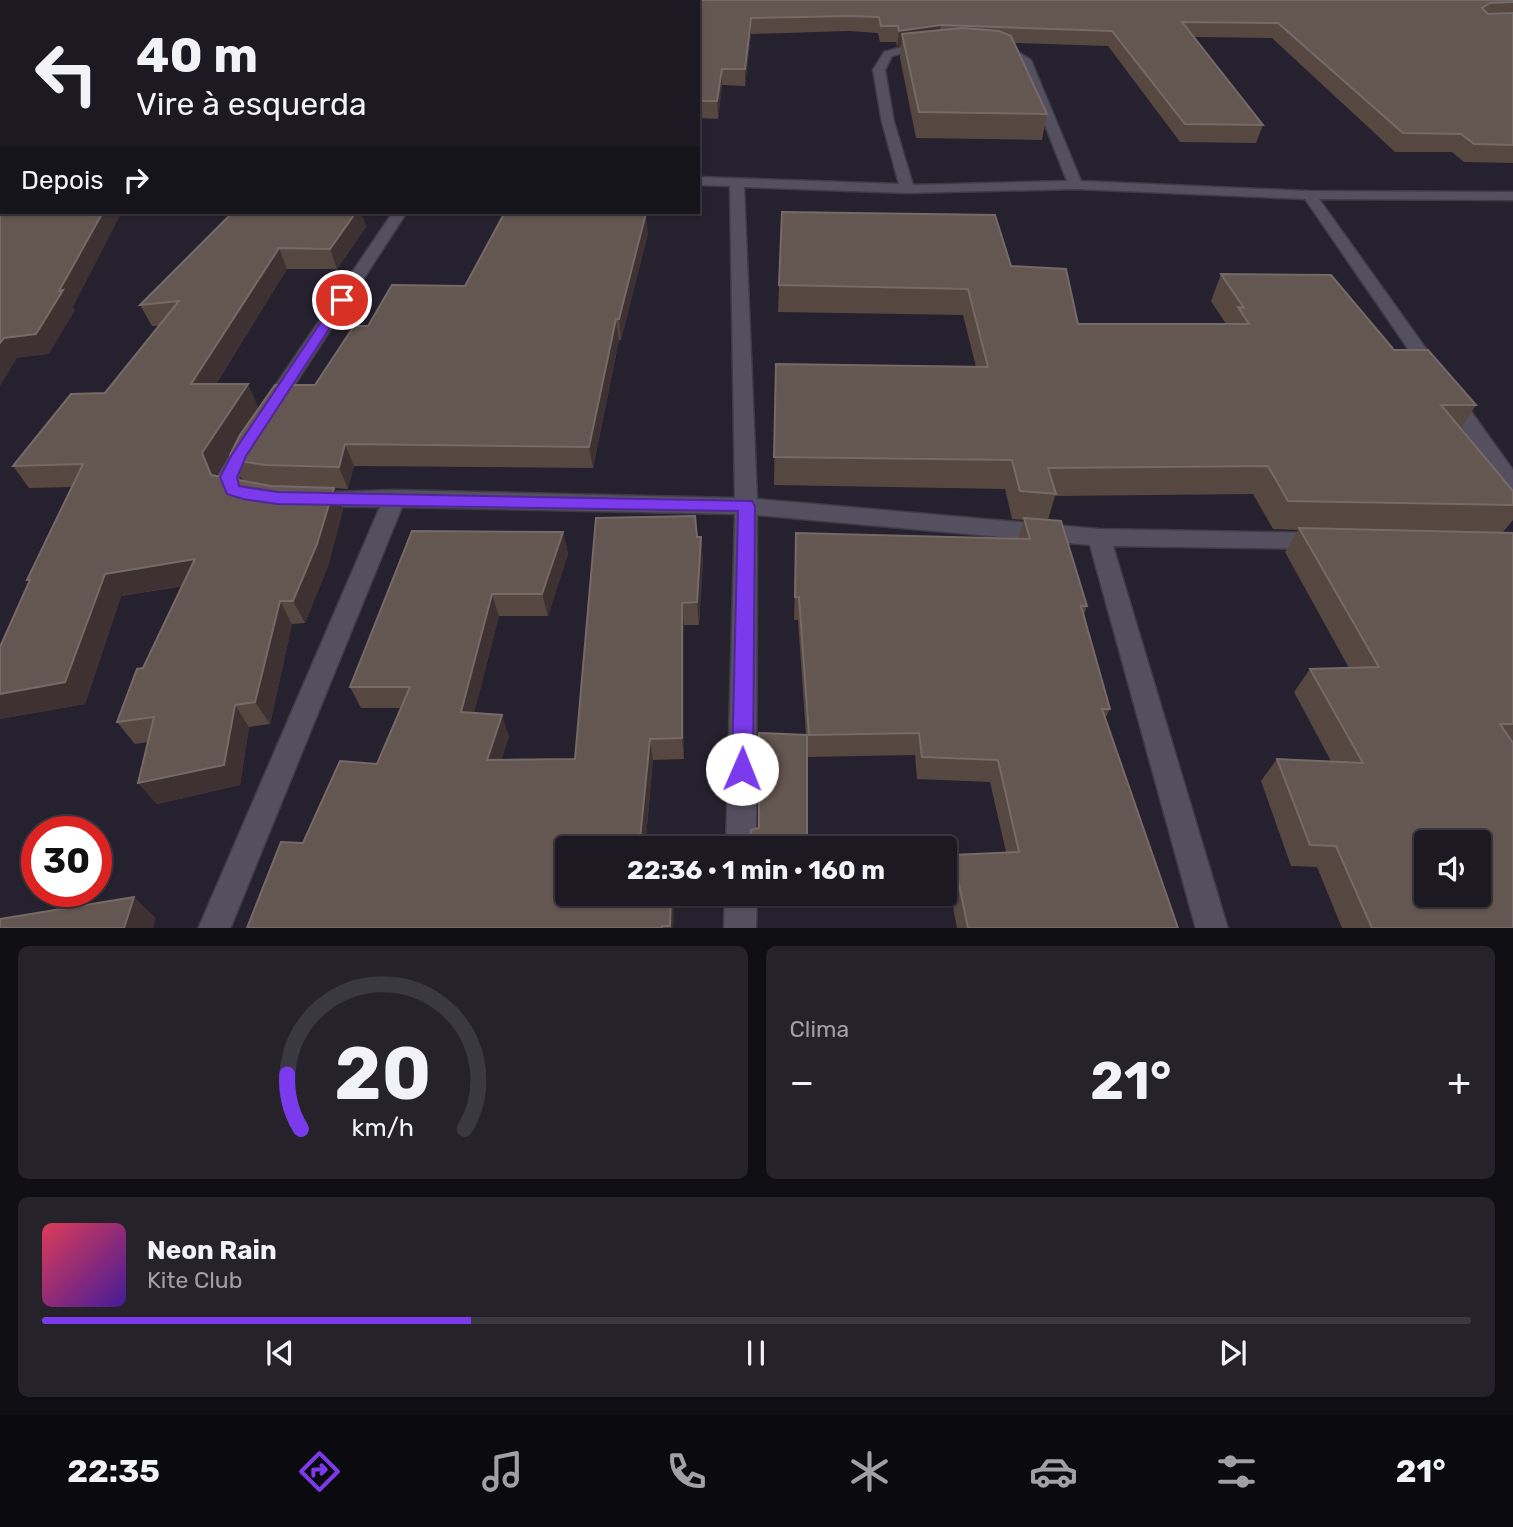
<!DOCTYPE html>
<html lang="pt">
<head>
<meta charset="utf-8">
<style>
	:root { --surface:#1c1922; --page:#25222a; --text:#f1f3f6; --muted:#a0a0a5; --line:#3a3840; --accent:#7c3aed }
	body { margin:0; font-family:Rubik,sans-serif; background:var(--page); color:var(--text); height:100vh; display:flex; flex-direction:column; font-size:26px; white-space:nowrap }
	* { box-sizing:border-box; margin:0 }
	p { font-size:23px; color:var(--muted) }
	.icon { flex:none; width:38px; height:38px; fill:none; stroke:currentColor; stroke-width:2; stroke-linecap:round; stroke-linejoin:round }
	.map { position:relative; height:928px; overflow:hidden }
	.panel { display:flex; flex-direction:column; gap:18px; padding:18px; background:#0f0e13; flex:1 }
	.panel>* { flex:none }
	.top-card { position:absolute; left:0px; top:0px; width:700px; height:214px; box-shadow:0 2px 5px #0004,0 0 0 2px var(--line); background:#1c1922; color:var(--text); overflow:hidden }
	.buttons { position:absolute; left:1414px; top:830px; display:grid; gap:14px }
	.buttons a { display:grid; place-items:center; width:77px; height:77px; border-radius:7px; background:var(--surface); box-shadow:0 2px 5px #0004,0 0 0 2px var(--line); font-size:35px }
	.speed { position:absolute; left:21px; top:816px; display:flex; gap:14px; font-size:35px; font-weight:700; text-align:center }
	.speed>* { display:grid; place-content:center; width:91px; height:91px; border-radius:50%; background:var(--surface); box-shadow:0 2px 5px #0004,0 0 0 2px var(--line); line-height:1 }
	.speed .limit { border:10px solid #d22; background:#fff; color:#111 }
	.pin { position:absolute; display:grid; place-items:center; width:60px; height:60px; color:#fff; margin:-30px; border:4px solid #fff; border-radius:50%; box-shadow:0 2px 7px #0007 }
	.me { position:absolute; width:77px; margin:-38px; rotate:1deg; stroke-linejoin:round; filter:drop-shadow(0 0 5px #0008) }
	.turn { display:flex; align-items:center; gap:24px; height:147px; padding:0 21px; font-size:32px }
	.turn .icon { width:91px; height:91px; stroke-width:2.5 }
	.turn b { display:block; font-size:49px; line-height:60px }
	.then { display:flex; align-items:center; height:66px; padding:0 21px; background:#0003; gap:14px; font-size:26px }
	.big { font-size:52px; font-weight:700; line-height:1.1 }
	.panel .tile { flex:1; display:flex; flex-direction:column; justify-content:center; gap:10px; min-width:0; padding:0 24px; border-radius:10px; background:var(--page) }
	.panel .dial { align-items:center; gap:0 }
	.dial svg { height:182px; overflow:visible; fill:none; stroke:var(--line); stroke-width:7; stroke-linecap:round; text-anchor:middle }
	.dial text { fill:var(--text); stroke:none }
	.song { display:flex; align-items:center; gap:21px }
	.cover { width:84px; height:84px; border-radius:10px; background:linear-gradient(135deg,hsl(350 70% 55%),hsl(260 70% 35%)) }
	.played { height:7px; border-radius:4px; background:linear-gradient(90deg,var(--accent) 30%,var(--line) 30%) }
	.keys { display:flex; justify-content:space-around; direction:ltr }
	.heat { display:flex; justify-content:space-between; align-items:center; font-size:38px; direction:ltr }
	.panel .tiles { flex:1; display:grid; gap:18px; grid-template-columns:1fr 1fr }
	.tile:last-child { grid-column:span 2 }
	.trip { position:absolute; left:555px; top:836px; width:402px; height:70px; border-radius:7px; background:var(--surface); box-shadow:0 2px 5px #0004,0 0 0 2px var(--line); font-weight:700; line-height:70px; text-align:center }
	.dock { display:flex; height:112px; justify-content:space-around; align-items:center; background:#0b0a0e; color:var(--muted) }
	.dock .icon { width:49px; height:49px }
	.dock .on { color:var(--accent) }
	.dock b { font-size:32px; color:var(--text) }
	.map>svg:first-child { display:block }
</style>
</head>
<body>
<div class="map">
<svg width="1513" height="929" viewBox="0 0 1513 929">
	<rect width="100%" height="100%" fill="#26212e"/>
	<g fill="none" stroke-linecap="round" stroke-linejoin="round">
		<g stroke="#3f3b46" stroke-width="3">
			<path id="minor" d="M926,45l4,1v4l-20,1 -18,5 -7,14 9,52 19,63 154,-4 -47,-119 -12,-7 -19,-4 -1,-2 5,-3 22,4 16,10 50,121 228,10 204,1v8l-194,-1 123,172 -9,6 -7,-2 -121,-176 -229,-10 -169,4 -163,-6 13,312 342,30 219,4 8,2 3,6 -3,6 -8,2 -205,-3 115,383h-32l-106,-384 -333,-30 -1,334h-30l9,-335 -333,-7 -172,422h-32l182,-422 -71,-1 -8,-3 -3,-5 3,-5 94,-3 340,8 -5,-312 -32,-1v-8l201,7 -17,-62 -9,-52 11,-18 25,-7z
				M0,169h2v8h-2z
				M393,212h14l-130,200h-14l-3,-4z
				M1451,391l7,2 55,77v24l-8,-3 -64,-94 3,-4z
				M249,433l7,2 3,5 -20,37 2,8 13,4 3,5 -3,5 -8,3 -22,-7 -7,-18 25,-42z
				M725,894h32l-1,35h-32z"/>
		</g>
		<use href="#minor" fill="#55505f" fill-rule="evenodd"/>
	</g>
	<path fill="#564740" d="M0,0h1513v163l-49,-1 -12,-10h-57l-123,-114 -78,-1 69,88 -7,18 -76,-1 -72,-96 -93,-3 32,71 -5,26 -126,-2 -16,-80 1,-11h-4l-1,-5h-16l-2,-9 -29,-2 -98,3 -6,52 -23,-1 -4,34 -20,-1v-116h-696v138h-2z
		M233,212h128l5,15 -29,42h-50l-71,115 42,22 -43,70 28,5 -11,-21 83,-75 53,-59 97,-40 40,-74h124l19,21 -27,107h-2l-26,128 -239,-2 -6,23 -14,-1 9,22 -15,56 -23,57 -13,1 -22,100 -21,3 -9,58 -83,19 -19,-21 10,-41 -13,2 -18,-22 66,-136 -62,10 -36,108 -85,15v-72l29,-65 -2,-2 45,-93 -43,1 -16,-22 92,-73 55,-67h-8l-12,-21z
		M1011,266l67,58h148l-15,-23 10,-27 173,76 82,55 -15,23 52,63v29l-10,12 10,1v395h-171l-25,-61 -26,-1 -30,-85 16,-22 54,2 -37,-69 16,-23 39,-1 -64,-116 13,-22 -25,-1 -20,-35 -198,2 -7,24 39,86 -3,8 26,95 -5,10 73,209h-221l-10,-53 6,-20 53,-3 -16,-70 -73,-3 -2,-24 -108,2v-3l-1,95h-56l1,-19 8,-2 47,-93 -8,-115h-4l2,-87 222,6 6,-19 -12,-1 -7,-30 -231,-4 2,-121 200,3 -13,-52 -185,-3 1,-27z
		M563,532l5,22 -20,62h-49l-25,97 35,23 -8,24 74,-1 122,-222 6,22 -4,66h-15v134l-31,1 -8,89h-78l107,45 -1,34h-426l56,-85 74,-79 24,-56h-40l-11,-21z"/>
	<path fill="#3d3132" d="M374,0h39l1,2h-53z
		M751,18v16l-6,52v-17z
		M941,25l-2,15 -37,-6 -1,13h-4l2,-16z
		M722,69v16l-4,34 -1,-18z
		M103,212h19l-49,95 2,3 -26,44 -32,4 -17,28v-43l4,-5 55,-47z
		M356,212h5l5,15 -29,42 -7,-20z
		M646,213l2,20 -27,107 -2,-21z
		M279,248l8,21 -85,137 -11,-22z
		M616,319l3,21 -26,128 -4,-21z
		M248,384l10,22 -43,70 -4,-1 -9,-22z
		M345,444l9,22 -6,23 -9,-22z
		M334,488l9,22 -15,56 -23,57 -12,-22z
		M563,532l5,22 -20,62 -6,-22z
		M701,537l2,22 -4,66 -2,-23z
		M195,559l14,22 -88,15 -36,108 -85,15v-25l105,-120z
		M492,594l7,22 -30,117 -8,-21z
		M280,601l12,23 -22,100 -15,-22z
		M682,603l2,22v134l-2,-21z
		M235,705l14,22 -9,58 -83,19 -19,-21z
		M502,715l7,21 -14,44 -8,-20z
		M650,739l3,21 -8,89h-6z
		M671,894h3l-1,34h-2l-1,-2z
		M134,897l22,21 -3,10h-29z"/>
	<path fill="#645651" stroke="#766a67" stroke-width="2" fill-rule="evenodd" d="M0,0h374l-13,2h-359v120h-2z
		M407,0h1106v2l-23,1 -8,5 6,6 25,-1v132l-39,-1 -13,-10 -58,-1 -125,-110 -96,-1 81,103 -78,-1 -73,-93 -171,-6 -42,6 -1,-5h-17l-2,-9 -29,-1 -99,2 -6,51h-23l-5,32h-19v-99h-293z
		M962,28l37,3 12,5 36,78 -128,-2 -17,-78z
		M0,187h2v25h101l-44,79 4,-1 -27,44 -32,4 -4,5z
		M233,212h123l-26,37 -51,-1 -88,136h57l-46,69 9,22 60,11 63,2 -17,56 -24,57h-13l-25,101 -20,3 -11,60 -86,18 16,-66 -37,5 20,-53 6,-1 52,-109 -90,15 -40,108 -65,12v-47l30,-67h-3l56,-116 -70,2 58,-72 34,-1 74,-92 -39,4z
		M505,212h123l-1,1h19l-27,106h-3l-27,128 -244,-3 -6,23 -73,-2 -34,-5 -2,-5 10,-20 35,-50h40l39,-59h14l24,-41 73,1z
		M782,212l213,3 16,51 55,3 12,55h171l-11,-17 6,1 -23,-34 110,1 63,75h34l48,55h-35l72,86v14l-225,-4 -20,-35 -220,2 8,26 -36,-3 -8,-31 -238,-3 2,-93 212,3 -20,-78 -189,-4z
		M695,516l2,21h4l-4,65 -15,1v135l-32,1 -11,110h-72v45h104l-1,32h-8v2h-415l34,-86 22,1 37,-82 37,3 33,-77h-60l62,-156 151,1 -21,62h-50l-31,118 41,3 -15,45 88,-1 21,-241z
		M1024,518l37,3 26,85h-6l29,103h-8l76,219h-210l-15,-73 66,-3 -21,-92 -76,-3 -3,-24 -110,2 -10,-138h-4l1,-64 234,6z
		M1299,528l214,5v191h-13l13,19v185h-141l-36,-82 -26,-1 -33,-86 86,4 -53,-94 69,-2zM1426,842h53v52h-53z
		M759,733l48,2v110l-57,-1 1,-14 8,-2z
		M134,897l-10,31h-124v-9z"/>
	<path fill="#7c3aed" stroke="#51269a" stroke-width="2" d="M342,296l6,4 -102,156 -9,21 2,9 38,6 475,9 3,5 -2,263 -3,7 -8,3 -7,-3 -3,-7 6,-258 -461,-7 -34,-5 -16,-5 -7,-17 11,-21 106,-158z"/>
</svg>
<div class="buttons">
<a><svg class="icon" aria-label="sound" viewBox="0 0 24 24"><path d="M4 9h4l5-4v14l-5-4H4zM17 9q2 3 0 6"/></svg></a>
</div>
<div class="speed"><div class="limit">30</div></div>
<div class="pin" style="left:342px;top:300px;background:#d93025"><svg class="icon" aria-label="arrive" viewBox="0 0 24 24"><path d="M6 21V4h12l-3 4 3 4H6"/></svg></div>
<svg class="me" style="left:742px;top:769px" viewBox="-20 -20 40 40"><circle r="19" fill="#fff"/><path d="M0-13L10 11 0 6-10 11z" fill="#7c3aed"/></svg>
<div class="trip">22:36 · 1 min · 160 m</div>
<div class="top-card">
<div class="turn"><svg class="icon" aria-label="left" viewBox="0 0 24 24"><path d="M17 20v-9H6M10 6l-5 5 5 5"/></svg><div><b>40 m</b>Vire à esquerda</div></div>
<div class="then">Depois<svg class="icon" aria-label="right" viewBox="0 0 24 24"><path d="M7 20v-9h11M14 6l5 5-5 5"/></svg></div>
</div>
</div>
<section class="panel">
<div class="tiles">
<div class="tile dial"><svg viewBox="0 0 100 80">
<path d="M14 69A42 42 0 1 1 86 69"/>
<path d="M14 69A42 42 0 0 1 8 45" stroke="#7c3aed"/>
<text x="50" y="56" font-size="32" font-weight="700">20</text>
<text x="50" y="72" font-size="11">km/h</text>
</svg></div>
<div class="tile"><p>Clima</p>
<div class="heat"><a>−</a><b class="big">21°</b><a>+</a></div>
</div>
<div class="tile">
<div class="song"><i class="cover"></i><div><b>Neon Rain</b><p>Kite Club</p></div></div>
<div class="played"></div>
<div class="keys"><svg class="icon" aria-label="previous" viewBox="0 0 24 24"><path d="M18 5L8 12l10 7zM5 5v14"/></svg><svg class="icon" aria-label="pause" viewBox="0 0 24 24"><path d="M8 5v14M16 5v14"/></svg><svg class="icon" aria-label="next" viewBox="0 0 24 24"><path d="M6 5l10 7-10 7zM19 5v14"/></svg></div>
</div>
</div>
</section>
<nav class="dock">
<b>22:35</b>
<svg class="icon on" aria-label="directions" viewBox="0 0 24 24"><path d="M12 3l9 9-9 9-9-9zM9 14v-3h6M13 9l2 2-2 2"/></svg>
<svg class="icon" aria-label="music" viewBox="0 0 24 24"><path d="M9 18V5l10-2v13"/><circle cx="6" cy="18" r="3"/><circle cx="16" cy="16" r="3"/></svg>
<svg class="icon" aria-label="phone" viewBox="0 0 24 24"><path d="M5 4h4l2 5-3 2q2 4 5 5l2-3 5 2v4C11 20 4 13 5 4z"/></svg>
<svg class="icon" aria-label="climate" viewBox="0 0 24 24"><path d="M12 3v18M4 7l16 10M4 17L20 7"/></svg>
<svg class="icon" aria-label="car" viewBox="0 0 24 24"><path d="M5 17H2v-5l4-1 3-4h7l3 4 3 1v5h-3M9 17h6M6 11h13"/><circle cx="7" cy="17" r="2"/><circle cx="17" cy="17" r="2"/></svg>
<svg class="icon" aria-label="filters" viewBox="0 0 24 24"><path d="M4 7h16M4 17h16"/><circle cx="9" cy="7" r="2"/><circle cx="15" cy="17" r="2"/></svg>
<b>21°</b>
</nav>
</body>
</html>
